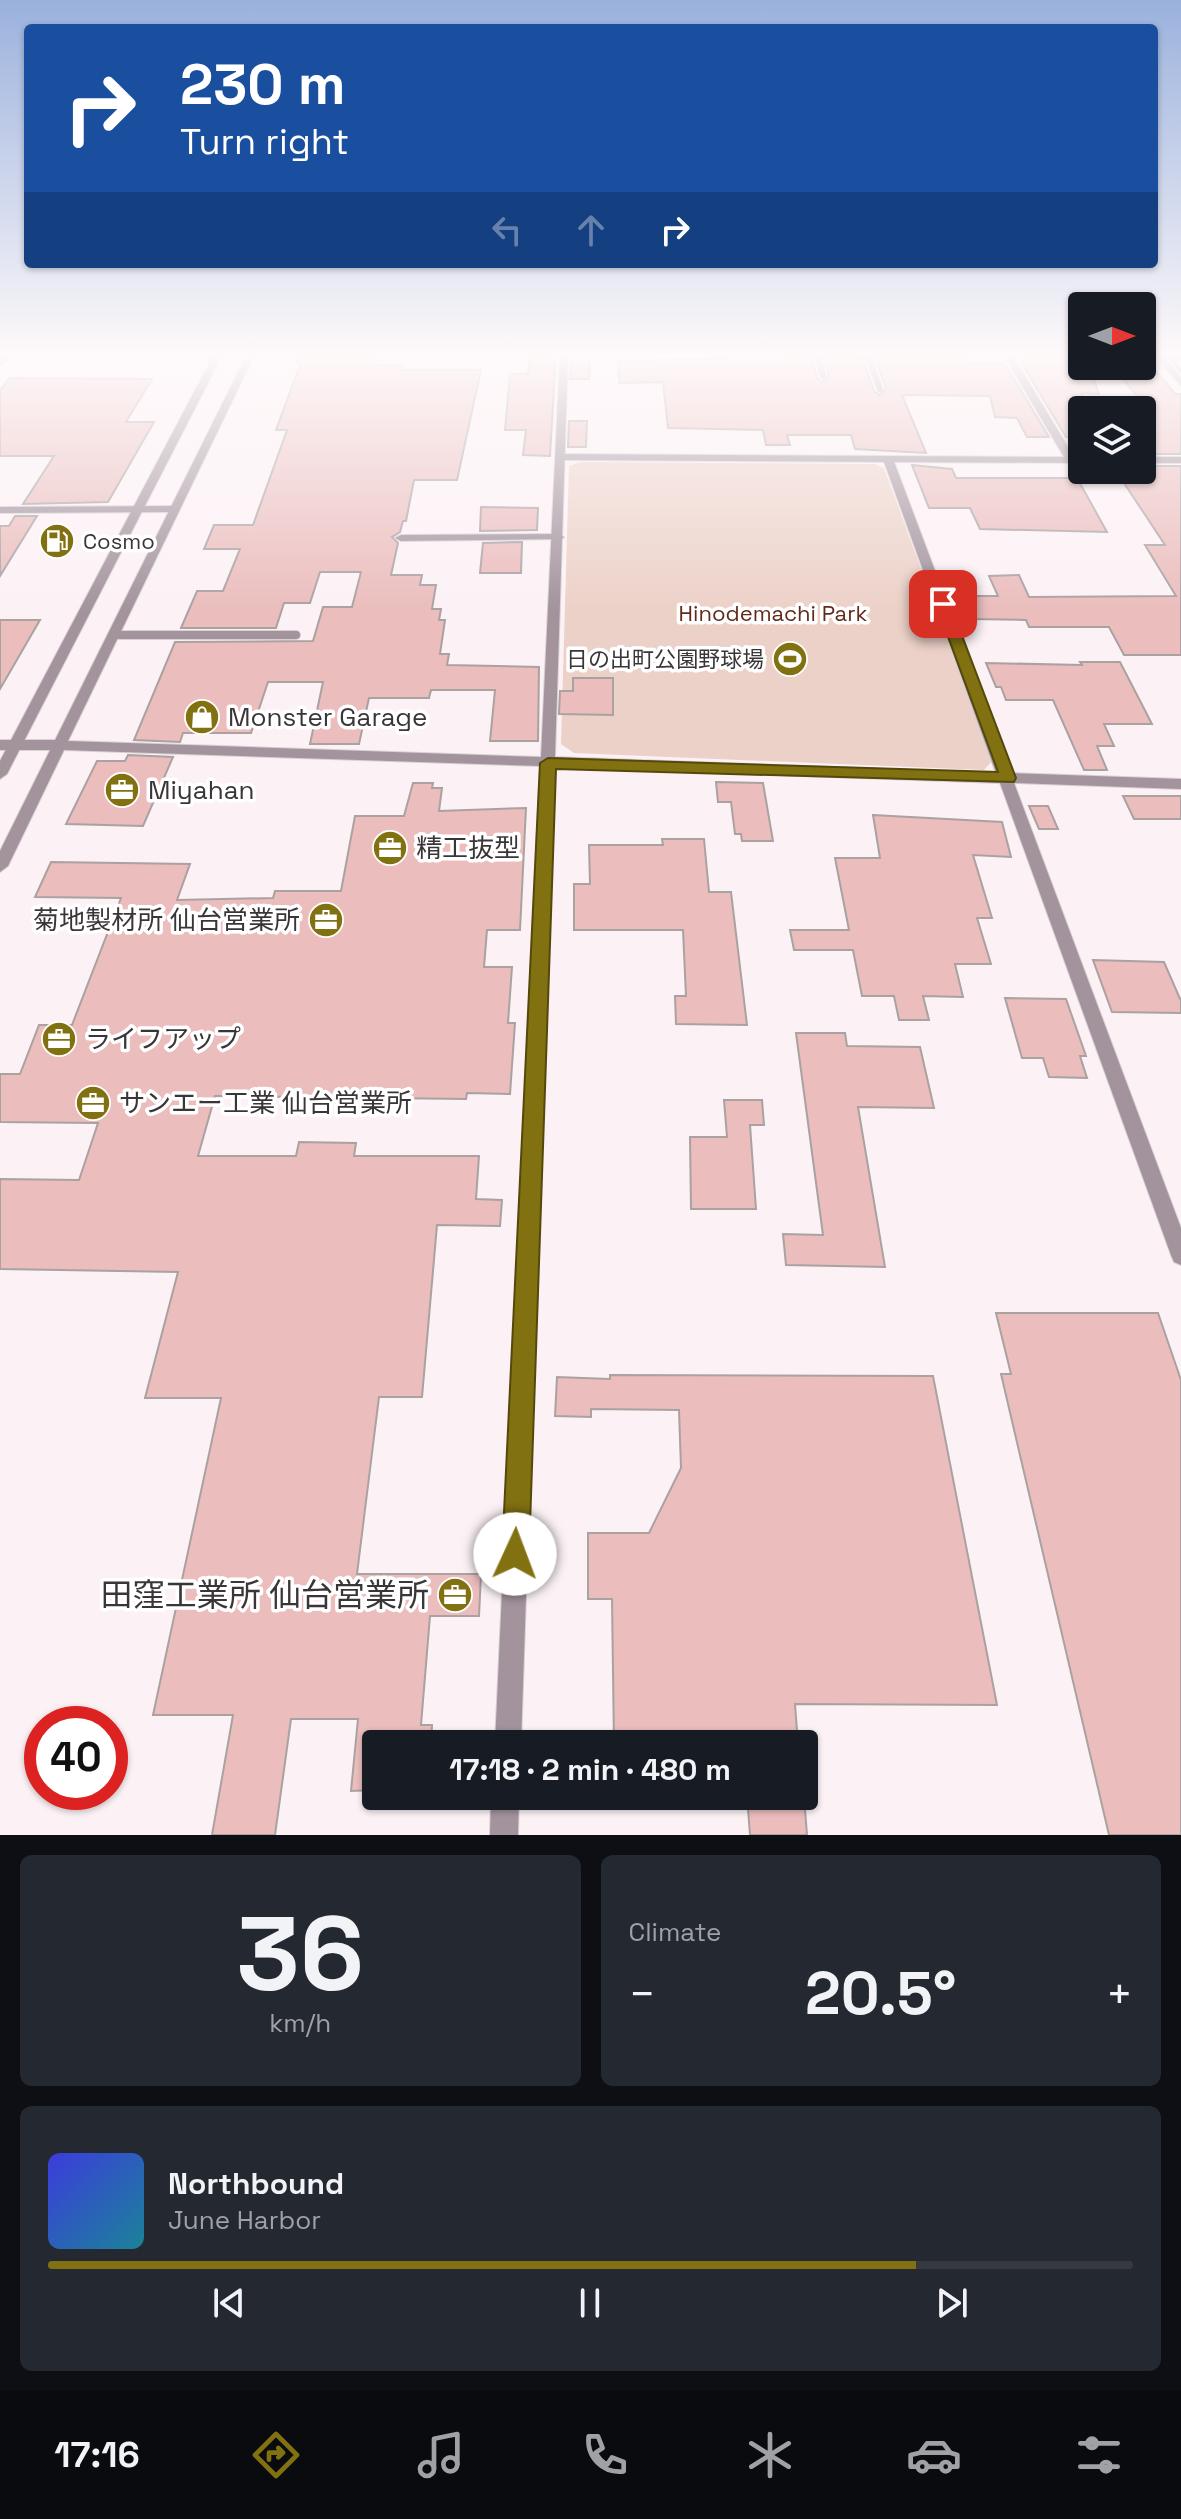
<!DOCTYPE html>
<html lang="en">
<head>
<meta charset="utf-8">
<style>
	:root { --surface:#171b24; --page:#242831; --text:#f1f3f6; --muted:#9ea1a6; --line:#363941; --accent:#827111 }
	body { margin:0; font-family:"Space Grotesk","Noto Sans JP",sans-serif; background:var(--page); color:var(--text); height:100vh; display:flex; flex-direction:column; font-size:30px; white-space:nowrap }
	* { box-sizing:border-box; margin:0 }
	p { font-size:26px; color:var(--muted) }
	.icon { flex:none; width:44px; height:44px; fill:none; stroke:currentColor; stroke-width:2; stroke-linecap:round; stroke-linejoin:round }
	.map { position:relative; height:1835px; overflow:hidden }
	.sheet { display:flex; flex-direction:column; gap:20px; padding:20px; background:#0d0f14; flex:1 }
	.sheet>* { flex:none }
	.top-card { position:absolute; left:24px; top:24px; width:1134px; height:244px; border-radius:8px; box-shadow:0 2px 6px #0004; background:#1a4fa0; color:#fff; overflow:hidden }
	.needle { width:52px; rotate:90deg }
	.tools { position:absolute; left:1068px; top:292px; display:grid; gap:16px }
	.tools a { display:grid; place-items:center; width:88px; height:88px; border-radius:8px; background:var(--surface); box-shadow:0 2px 6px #0004; font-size:40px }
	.speed { position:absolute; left:24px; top:1706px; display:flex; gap:16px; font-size:40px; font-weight:700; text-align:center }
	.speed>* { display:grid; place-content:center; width:104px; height:104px; border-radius:50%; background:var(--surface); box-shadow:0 2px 6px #0004; line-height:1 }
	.speed .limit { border:12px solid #d22; background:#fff; color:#111 }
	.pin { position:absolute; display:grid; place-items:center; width:68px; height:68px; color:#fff; margin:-34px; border-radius:16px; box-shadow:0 4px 12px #0006 }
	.me { position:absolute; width:88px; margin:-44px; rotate:2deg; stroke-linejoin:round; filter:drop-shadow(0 0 6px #0008) }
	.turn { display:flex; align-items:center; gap:28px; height:168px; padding:0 24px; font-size:36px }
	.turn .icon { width:104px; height:104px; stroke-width:2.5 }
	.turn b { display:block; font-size:56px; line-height:68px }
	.lanes { display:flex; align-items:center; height:76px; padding:0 24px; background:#0003; justify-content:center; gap:40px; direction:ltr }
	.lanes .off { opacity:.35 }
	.big { font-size:60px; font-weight:600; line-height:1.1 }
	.sheet .tile { flex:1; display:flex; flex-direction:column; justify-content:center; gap:12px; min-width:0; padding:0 28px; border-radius:12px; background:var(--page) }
	.sheet .dial { align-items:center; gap:0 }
	.dial b { font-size:104px; line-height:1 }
	.song { display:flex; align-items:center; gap:24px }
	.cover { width:96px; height:96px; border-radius:12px; background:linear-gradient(135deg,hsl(240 70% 55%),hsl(190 70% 35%)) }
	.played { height:8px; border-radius:4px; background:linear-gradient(90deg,var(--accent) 80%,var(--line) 80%) }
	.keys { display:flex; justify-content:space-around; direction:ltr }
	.heat { display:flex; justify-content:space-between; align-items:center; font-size:44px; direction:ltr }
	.sheet .tiles { flex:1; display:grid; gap:20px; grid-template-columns:1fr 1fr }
	.tile:last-child { grid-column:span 2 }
	.trip { position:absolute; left:362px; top:1730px; width:456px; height:80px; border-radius:8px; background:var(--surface); box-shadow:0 2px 6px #0004; font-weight:600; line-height:80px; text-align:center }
	.dock { display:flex; height:128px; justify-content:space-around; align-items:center; background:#090b0e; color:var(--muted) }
	.dock .icon { width:56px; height:56px }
	.dock .selected { color:var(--accent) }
	.dock b { font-size:36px; color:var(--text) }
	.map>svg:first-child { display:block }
</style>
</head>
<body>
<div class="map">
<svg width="1181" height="1835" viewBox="0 0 1181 1835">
	<rect width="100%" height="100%" fill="#fcf2f5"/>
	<path fill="#ecd1c8" d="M580,462l295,2 9,4 108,293 -8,9 -410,-17 -13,-9 8,-278z"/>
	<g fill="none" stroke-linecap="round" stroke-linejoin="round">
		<path stroke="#9b89a0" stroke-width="4" d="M1167,354l14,17
			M0,364l8,-10"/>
	</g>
	<path fill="#ebbdbd" stroke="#aaa1a1" stroke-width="2" d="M291,354h88l-3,11h28l-2,5h79l-24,110h-43l-8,41h-3l-3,11 -8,5 6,6 -7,32h31l-2,10h16l-4,24h9l-2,11h6l-5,34h9l-2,11 92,2 -1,74h-48l5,-51h-64l-2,8h-60l-10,46h-49l13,-62h-55l-17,51h-68l-3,9 -46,-2 41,-98 138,-1 10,-34h29l9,-35h-41l-10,31h-26l-8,25h-95l16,-37h26l17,-42h-36l10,-24h39l34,-95h-11l24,-65z
		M530,354h26l-6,102 -27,-1 3,-25h-21l5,-56h18z
		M783,354h28l6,24 5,4 7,-5 -6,-23h38l13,37 6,4 6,-7 -13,-34h89l8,10h35l44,73h-22l-10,-19 -22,-1 -5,-21 -88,-1 24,58 -71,-4 -4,-14h-64l3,10h-24l-3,-15 -95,-2 -5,-46 -44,1 -1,-22 110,-3 1,4h56z
		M1016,354h51l11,16h12l9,24 -17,-1v44h-16z
		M571,362h19l-1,17h-19z
		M1156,371l19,23h6v60h-39v-51l-24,-31z
		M10,378l142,1 -26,43h28l-46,80 -85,2 31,-48h-54v-66z
		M569,421h18l-1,26h-18z
		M912,465l40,4 4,9h121l30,54 -127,-3 -10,-21h-41z
		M1142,466h39v189h-57l-15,-28h-80l-3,-7 -55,-1 -9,-23h36l-9,-20 30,-1 10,22 147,-1 -31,-51h20l-41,-62h8l-9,-13h19z
		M481,507l57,1 -1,22 -57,1z
		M15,516h22l-37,60v-50h9z
		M522,542l-1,31h-41l3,-30z
		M0,620h40l-40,69z
		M1080,662h40l32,62h-48l10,22h-17l10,24h-23l-31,-70h-47l-5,-13h-5l-10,-24 96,2z
		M573,678h40v37l-54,-1 1,-23h13z
		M128,755l45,2 -30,69 -77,-2 31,-63h28z
		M716,782l47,1 10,58h-31l-1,-7h-6l-4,-32h-13z
		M413,783h20l-1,5h10l-3,23 87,-3 -6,122h-33l-3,37h28l-4,56h7l-5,71 -43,-1 -1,6 -251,-3 -17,60h98l3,-14 57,1 -2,13h125l-3,43 26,1 -2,26 -63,-1 -15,172h-43l-22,177h124l-2,42h-49l-9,109h11l-1,19h-55v46l-25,1 7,-72h-67l-16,116h-63l21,-120h-80l68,-317h-76l33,-126 -178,-3v-90l79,1 19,-57 -98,-1v-48h20l19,-49h33l49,-127 -86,-1 16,-35 139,2 -13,36 96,-2 2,-7h66l14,-75h49z
		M1123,796h58v23h-47z
		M1029,806h19l10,23h-19z
		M873,815l129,7 9,35 -38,-2 19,63h-15l14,46h-36l8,33 -40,-1 6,24h-30l-5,-24h-32l-9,-46h-59l-4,-20h59l-14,-72h45z
		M662,839h42l5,53h22l16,133 -71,-1 -1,-28h11l-3,-66h-109v-46h16l-1,-39h74z
		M1093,960l71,2 17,39v12l-69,-1z
		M1005,998l61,1 20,57h-6l7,22 -38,-1 -6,-19h-21z
		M796,1033h49l2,13 73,1 14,61 -76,-1 27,160 -99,-2 -3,-31 40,1z
		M724,1100h38l2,25h-14l6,84h-65l-1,-72h37z
		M996,1313h162l23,67v455h-72l-108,-461h10z
		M610,1375l323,1 64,329 -202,-1 3,40h-184l-2,-145h-24v-66h61l32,-65 -2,-58 -88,-1v8l-36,-1 2,-39 53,2z
		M747,1796h57l3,39h-57z"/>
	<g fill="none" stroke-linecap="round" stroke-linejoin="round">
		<g stroke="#d9d0d3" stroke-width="7">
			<path id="service-far1" d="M817,354l6,22
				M867,354l13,35"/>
		</g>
		<g stroke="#d9d0d3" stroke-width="10">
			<path id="service" d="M114,635h182"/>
		</g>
		<g stroke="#d9d0d3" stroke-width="2">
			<path id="minor" d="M1003,354h9l62,103h8v6l-520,-3 -5,-3 5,-3 502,3z
				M1153,354h9l19,23v9z
				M1174,354h7v7l-3,-1z
				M1142,457h39v6h-39z
				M0,507l175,-1 5,3 -5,3 -175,1z
				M558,534l6,3 -2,2 -161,2 -6,-3 6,-3z
				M0,740h60l7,5 -7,5h-60z"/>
		</g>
		<g stroke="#d9d0d3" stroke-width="2">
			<path id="tertiary" d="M214,354h9l-216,420 -7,5v-18z
				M247,354h8l-187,387 473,16 19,-403h8l-13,403 441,16 -113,-314 5,-3 5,3 118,314 170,6v10l-167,-6 167,445v37l-7,-3 -3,-7 -171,-472 -446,-16 -33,977h-26l45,-978 -476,-16 -56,116 -8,6v-21z
				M491,1796h28l-1,39h-28z"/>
		</g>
		<use href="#service-far1" stroke="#a2939d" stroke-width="6"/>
		<use href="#service" stroke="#a2939d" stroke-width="8"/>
		<use href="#minor" fill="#a2939d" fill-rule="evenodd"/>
		<use href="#tertiary" fill="#a2939d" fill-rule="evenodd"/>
	</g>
	<linearGradient id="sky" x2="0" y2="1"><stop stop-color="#9ab1dd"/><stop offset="0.58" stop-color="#fef9fa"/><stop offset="1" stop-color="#fef9fa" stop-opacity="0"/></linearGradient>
	<rect width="1181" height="611" fill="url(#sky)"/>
	<path fill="#827111" stroke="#54490b" stroke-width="2" d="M943,600l7,4 66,174 -2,4 -458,-13 -27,785 -4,10 -10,4 -9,-4 -4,-10 38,-791 8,-5 450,14 -62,-168z"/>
	<defs>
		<g id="fuel-disc" transform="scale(1.8)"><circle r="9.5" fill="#827111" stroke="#fff"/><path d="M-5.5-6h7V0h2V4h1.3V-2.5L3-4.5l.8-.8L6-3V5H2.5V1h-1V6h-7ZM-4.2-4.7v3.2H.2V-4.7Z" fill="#fff"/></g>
		<g id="stadium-disc" transform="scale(1.8)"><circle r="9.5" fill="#827111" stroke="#fff"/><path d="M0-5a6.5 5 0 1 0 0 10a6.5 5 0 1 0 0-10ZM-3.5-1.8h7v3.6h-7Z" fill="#fff"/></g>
		<g id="shop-disc" transform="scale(1.8)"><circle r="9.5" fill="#827111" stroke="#fff"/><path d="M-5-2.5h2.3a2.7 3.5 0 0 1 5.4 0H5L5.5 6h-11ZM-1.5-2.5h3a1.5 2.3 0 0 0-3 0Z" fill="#fff"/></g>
		<g id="office-disc" transform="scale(1.8)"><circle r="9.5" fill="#827111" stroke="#fff"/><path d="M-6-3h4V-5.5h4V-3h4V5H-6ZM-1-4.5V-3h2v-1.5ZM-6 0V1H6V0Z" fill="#fff"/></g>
	</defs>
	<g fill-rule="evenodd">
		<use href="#fuel-disc" x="57" y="541"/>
		<use href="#stadium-disc" x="790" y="659"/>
		<use href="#shop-disc" x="202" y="717"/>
		<use href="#office-disc" x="122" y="790"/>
		<use href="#office-disc" x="390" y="848"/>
		<use href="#office-disc" x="326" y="920"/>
		<use href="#office-disc" x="59" y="1039"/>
		<use href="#office-disc" x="93" y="1103"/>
		<use href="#office-disc" x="455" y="1595"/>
	</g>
	<g text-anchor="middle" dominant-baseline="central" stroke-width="7" stroke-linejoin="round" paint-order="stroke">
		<g font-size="22" fill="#3a3637" stroke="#fff" text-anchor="start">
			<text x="83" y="541">Cosmo</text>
			<text x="764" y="659" text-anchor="end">日の出町公園野球場</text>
		</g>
		<g font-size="22" fill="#612b1b" stroke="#fff">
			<text x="773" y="613">Hinodemachi Park</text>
		</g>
		<g font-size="26" fill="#3a3637" stroke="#fff" text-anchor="start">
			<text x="228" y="717">Monster Garage</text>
			<text x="148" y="790">Miyahan</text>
			<text x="416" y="848">精工抜型</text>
			<text x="300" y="920" text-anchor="end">菊地製材所 仙台営業所</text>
			<text x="85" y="1039">ライフアップ</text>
			<text x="119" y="1103">サンエー工業 仙台営業所</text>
		</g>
		<g font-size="32" fill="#3a3637" stroke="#fff" text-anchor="end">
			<text x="429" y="1595">田窪工業所 仙台営業所</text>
		</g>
	</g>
</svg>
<div class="tools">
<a><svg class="needle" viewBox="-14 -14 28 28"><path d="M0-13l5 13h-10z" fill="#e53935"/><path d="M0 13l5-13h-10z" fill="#9ea1a6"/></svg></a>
<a><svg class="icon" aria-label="layers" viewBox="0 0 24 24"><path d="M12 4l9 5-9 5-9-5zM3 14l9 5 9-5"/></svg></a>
</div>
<div class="speed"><div class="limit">40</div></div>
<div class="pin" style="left:943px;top:604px;background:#d93025"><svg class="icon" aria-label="arrive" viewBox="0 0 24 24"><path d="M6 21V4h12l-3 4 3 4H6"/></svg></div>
<svg class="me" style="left:515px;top:1554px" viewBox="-20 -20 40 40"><circle r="19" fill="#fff"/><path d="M0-13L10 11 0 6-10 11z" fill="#827111"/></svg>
<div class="trip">17:18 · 2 min · 480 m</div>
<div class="top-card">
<div class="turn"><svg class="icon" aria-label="right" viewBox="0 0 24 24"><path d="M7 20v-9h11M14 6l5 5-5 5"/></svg><div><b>230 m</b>Turn right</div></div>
<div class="lanes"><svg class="icon off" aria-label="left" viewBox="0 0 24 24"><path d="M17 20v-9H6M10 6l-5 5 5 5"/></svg><svg class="icon off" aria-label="ahead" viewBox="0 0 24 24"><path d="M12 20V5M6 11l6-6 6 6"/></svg><svg class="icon" aria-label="right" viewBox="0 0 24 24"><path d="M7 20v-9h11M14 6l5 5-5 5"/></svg></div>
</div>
</div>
<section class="sheet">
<div class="tiles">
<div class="tile dial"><b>36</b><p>km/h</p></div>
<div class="tile"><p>Climate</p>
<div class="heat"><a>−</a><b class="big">20.5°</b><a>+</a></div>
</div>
<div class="tile">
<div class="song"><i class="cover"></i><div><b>Northbound</b><p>June Harbor</p></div></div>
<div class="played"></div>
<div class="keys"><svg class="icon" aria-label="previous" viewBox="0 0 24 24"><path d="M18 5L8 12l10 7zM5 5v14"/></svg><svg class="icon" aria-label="pause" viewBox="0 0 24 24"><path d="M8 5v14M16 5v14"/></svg><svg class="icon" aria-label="next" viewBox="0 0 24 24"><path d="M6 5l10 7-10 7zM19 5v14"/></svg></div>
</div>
</div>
</section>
<nav class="dock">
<b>17:16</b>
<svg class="icon selected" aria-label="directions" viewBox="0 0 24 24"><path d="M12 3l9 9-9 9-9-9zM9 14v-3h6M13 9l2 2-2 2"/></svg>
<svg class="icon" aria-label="music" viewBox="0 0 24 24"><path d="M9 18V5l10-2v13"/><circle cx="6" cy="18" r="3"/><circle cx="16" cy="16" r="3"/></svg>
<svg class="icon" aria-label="phone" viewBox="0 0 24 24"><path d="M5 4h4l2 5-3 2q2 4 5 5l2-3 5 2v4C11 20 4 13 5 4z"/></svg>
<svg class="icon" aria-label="climate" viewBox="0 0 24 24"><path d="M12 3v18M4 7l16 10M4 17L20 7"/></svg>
<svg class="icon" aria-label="car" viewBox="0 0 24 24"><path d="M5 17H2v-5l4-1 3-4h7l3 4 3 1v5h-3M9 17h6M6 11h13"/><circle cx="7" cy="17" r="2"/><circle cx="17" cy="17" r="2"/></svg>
<svg class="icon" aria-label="filters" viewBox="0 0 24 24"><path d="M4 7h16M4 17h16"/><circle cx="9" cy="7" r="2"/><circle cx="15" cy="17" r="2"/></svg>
</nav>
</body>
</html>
